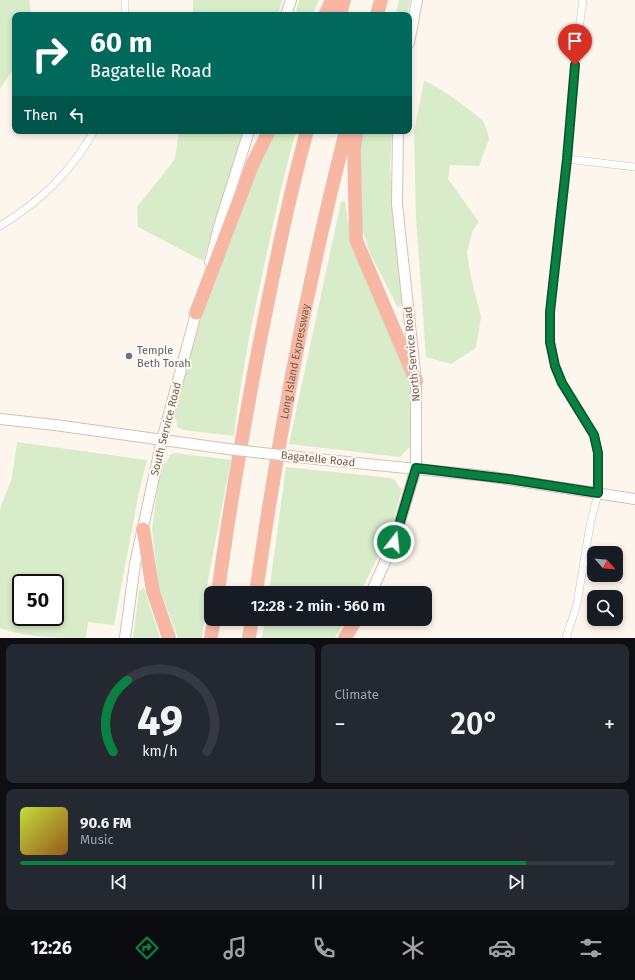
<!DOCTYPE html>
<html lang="en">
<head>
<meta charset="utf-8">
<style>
	:root { --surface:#171b24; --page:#242831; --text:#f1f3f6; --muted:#9ea1a6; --line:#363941; --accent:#0b8043 }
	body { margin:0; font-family:"Fira Sans",sans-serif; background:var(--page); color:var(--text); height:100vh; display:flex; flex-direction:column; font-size:15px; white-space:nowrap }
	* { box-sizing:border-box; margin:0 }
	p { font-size:13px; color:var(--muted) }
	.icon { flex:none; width:22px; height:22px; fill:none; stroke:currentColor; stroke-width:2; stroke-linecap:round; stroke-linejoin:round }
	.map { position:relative; height:638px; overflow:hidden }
	.side { display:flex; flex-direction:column; gap:6px; padding:6px; background:#0d0f14; flex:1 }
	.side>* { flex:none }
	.hud { position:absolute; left:12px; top:12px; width:400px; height:122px; border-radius:8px; box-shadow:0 2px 6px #0003; background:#00695c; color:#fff; overflow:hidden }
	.needle { width:26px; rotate:117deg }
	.tools { position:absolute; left:587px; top:546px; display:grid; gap:8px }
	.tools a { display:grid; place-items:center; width:36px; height:36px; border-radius:8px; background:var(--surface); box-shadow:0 2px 6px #0003; font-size:20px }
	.speed { position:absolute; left:12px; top:574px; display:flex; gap:8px; font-size:20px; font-weight:700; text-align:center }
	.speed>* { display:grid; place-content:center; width:52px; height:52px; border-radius:50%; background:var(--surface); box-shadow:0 2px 6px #0003; line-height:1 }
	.speed .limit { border:2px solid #111; border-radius:6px; background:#fff; color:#111 }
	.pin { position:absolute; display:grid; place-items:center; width:34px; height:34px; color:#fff; margin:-41px -17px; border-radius:50% 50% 50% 0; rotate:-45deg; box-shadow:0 0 4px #0007 }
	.pin .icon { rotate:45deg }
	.me { position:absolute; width:44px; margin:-22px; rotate:16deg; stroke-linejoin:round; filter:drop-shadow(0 0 3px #0008) }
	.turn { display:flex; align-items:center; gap:14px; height:84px; padding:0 12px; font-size:18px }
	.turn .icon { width:52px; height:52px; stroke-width:2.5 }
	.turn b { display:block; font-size:28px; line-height:34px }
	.then { display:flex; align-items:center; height:38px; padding:0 12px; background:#0003; gap:8px; font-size:15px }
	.big { font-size:30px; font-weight:600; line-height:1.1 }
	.side .widget { flex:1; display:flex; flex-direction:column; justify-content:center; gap:6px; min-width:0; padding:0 14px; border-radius:8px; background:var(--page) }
	.side .dial { align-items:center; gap:0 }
	.dial svg { height:104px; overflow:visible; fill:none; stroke:var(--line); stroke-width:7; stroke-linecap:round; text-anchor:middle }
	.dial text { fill:var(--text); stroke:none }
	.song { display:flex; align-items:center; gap:12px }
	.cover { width:48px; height:48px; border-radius:6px; background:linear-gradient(135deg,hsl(70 70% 55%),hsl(30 70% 35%)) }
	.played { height:4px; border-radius:2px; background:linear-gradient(90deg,var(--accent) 85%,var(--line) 85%) }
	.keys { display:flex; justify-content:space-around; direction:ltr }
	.heat { display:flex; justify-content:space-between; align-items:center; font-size:22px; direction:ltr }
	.side .tiles { flex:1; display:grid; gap:6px; grid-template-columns:1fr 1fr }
	.widget:last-child { grid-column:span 2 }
	.trip { position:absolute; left:204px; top:586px; width:228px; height:40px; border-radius:8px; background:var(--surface); box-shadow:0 2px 6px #0003; font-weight:600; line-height:40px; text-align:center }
	.menu { display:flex; height:64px; justify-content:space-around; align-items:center; background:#090b0e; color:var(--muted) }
	.menu .icon { width:28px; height:28px }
	.menu .current { color:var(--accent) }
	.menu b { font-size:18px; color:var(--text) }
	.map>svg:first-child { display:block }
</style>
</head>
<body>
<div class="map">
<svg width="635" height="638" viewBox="0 0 635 638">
	<rect width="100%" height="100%" fill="#fdf6ec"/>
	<path fill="#d8ecc9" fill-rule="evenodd" d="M0,0h29l2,15h-16v51l-15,23z
		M193,0h89l-4,15h-85z
		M299,0h20l-7,15h-17z
		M399,0h11l-3,15h-12z
		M424,81c8,1 50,31 57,38 5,4 6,14 8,20l-10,27 -29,-1 -2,14 31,43 -6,8 -6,22 4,26 10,39 -5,31 -25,16 -25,-7 -10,-140 -2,-85z
		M179,131h64l-40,130 -65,-34 -1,-20 38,-48z
		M274,131h22c-13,46 -23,93 -33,140 -12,55 -23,110 -29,165l-51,-6 -6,-3 -1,-8 -2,-1c6,-26 12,-53 20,-79 23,-71 50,-140 80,-208z
		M363,131h29l-2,35 5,68 7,69 -4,5 -28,-55 -11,-33 -1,-67z
		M345,201l3,21 8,30 54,122 1,29 -1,44 -10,10 -111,-13 52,-242z
		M17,442l130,18 -8,32 -25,133 -26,-3 -2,16c-29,0 -59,0 -86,-10v-115l1,-7 11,-28zM21,583h34v34h-34z
		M175,453l56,7 -23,120 -6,58h-24l-19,-51 -7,-57 7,-52 5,-15h2l4,-8z
		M286,467l104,11 5,2 5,8 2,1 -11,40 -31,64h-91z
		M144,588l16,50h-27l6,-47z
		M265,619h81l-11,19h-73z"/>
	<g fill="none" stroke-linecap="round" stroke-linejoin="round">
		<g stroke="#d1beb0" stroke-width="8">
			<path id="street" d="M125,0v15
				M567,159l68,8
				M0,226c41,-25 70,-53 94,-95
				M566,638l11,-34 13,-79 8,-32 1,-22 -1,-18 -4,-18 -32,-52 -7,-17 -5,-24v-31l17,-152 9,-108 7,-51"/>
		</g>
		<g stroke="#d6c0b0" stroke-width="12">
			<path id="secondary" d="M286,15l5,-15
				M409,43l8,-43
				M210,262l10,-39 29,-92
				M0,419l55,6 173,24
				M307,458l179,18 149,23
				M371,593l23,-51 22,-74v-87l-19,-177 1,-73
				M125,638l10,-74 27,-124 36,-134"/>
		</g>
		<g stroke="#dad1cd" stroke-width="14">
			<g id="highway">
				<path d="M325,15l7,-15"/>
				<path d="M340,15l4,-15"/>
				<path d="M377,15l4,-15"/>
				<path d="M357,131l-3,18 2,91 60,141"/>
				<path d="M196,313l57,-150 16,-32"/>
				<path d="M143,529l10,62 16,47"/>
				<path d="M218,593c11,-84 26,-168 42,-252 14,-70 28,-141 47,-210"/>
				<path id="s1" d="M256,593c22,-155 51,-310 90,-462"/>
				<path d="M211,638l3,-19"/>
				<path d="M249,638l3,-19"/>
				<path d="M345,638l11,-19"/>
			</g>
		</g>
		<use href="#street" stroke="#fff" stroke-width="7"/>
		<use href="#secondary" stroke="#fff" stroke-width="10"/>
		<use href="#highway" stroke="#f7b7a3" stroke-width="13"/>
		<g stroke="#d6c0b0" stroke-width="12" stroke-linecap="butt">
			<path id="secondary-bridge" d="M228,449l79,9"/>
		</g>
		<use href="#secondary-bridge" stroke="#fff" stroke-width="10"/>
	</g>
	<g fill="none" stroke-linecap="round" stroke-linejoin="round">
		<g stroke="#07532c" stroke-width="10">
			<path id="route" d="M394,542l22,-74 92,11 90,14v-40l-4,-18 -32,-52 -7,-17 -5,-24v-30l17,-153 8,-94"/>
		</g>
		<use href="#route" stroke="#0b8043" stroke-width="7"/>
	</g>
	<circle fill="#6b7280" stroke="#fffaf3" stroke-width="1.5" cx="129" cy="356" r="4"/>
	<g text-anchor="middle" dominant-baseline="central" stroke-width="4" stroke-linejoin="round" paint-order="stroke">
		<g font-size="11" fill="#5b616d" stroke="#fffaf3" text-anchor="start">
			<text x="137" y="350">Temple<tspan x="137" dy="13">Beth Torah</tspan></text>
		</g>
		<g font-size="11" fill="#7a5c4d" stroke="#fffaf3">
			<text transform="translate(412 354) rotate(-95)">North Service Road</text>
			<text stroke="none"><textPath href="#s1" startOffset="235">Long Island Expressway</textPath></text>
			<text transform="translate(166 429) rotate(-76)">South Service Road</text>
			<text transform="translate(318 459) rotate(6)">Bagatelle Road</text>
		</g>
	</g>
</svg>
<div class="tools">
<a><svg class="needle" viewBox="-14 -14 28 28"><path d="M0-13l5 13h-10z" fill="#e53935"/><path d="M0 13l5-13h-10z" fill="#9ea1a6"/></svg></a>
<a><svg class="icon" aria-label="search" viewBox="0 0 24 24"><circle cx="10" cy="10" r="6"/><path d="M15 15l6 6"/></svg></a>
</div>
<div class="speed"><div class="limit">50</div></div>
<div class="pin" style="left:575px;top:65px;background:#d93025"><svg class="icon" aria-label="arrive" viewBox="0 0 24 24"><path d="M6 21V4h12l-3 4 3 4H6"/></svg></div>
<svg class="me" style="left:394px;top:542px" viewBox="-20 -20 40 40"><circle r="17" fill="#0b8043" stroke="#fff" stroke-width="3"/><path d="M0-11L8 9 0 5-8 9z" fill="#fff"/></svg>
<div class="trip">12:28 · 2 min · 560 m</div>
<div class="hud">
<div class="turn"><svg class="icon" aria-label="right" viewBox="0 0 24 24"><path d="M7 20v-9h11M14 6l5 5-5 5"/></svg><div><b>60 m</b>Bagatelle Road</div></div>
<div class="then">Then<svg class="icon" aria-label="left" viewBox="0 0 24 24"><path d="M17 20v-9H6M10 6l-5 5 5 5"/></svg></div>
</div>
</div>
<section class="side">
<div class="tiles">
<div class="widget dial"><svg viewBox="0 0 100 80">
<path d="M14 69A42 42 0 1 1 86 69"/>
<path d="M14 69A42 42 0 0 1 25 14" stroke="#0b8043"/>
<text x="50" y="56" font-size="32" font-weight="700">49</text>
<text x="50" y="72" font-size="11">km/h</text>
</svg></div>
<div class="widget"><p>Climate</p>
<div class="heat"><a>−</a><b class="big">20°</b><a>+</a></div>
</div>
<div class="widget">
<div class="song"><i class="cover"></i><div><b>90.6 FM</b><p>Music</p></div></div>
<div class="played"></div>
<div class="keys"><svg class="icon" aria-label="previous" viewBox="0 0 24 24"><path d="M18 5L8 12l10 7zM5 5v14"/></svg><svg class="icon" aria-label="pause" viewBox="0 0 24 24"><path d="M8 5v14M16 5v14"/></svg><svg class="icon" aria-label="next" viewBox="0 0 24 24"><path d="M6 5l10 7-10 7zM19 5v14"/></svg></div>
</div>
</div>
</section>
<nav class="menu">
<b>12:26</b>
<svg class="icon current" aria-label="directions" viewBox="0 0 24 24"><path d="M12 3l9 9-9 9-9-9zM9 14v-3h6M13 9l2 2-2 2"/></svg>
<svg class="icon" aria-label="music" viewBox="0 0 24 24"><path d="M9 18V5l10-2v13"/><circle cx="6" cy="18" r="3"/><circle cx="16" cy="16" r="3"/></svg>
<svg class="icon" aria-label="phone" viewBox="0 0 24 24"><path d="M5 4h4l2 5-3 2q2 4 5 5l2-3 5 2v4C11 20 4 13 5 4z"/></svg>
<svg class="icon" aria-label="climate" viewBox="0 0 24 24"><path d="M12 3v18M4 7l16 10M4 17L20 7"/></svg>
<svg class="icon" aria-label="car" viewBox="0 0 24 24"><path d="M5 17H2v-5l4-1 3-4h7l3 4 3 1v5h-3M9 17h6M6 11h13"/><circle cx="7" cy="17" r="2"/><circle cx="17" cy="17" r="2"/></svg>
<svg class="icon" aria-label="filters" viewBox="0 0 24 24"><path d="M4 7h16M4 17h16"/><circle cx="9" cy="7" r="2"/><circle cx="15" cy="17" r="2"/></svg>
</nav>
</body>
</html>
